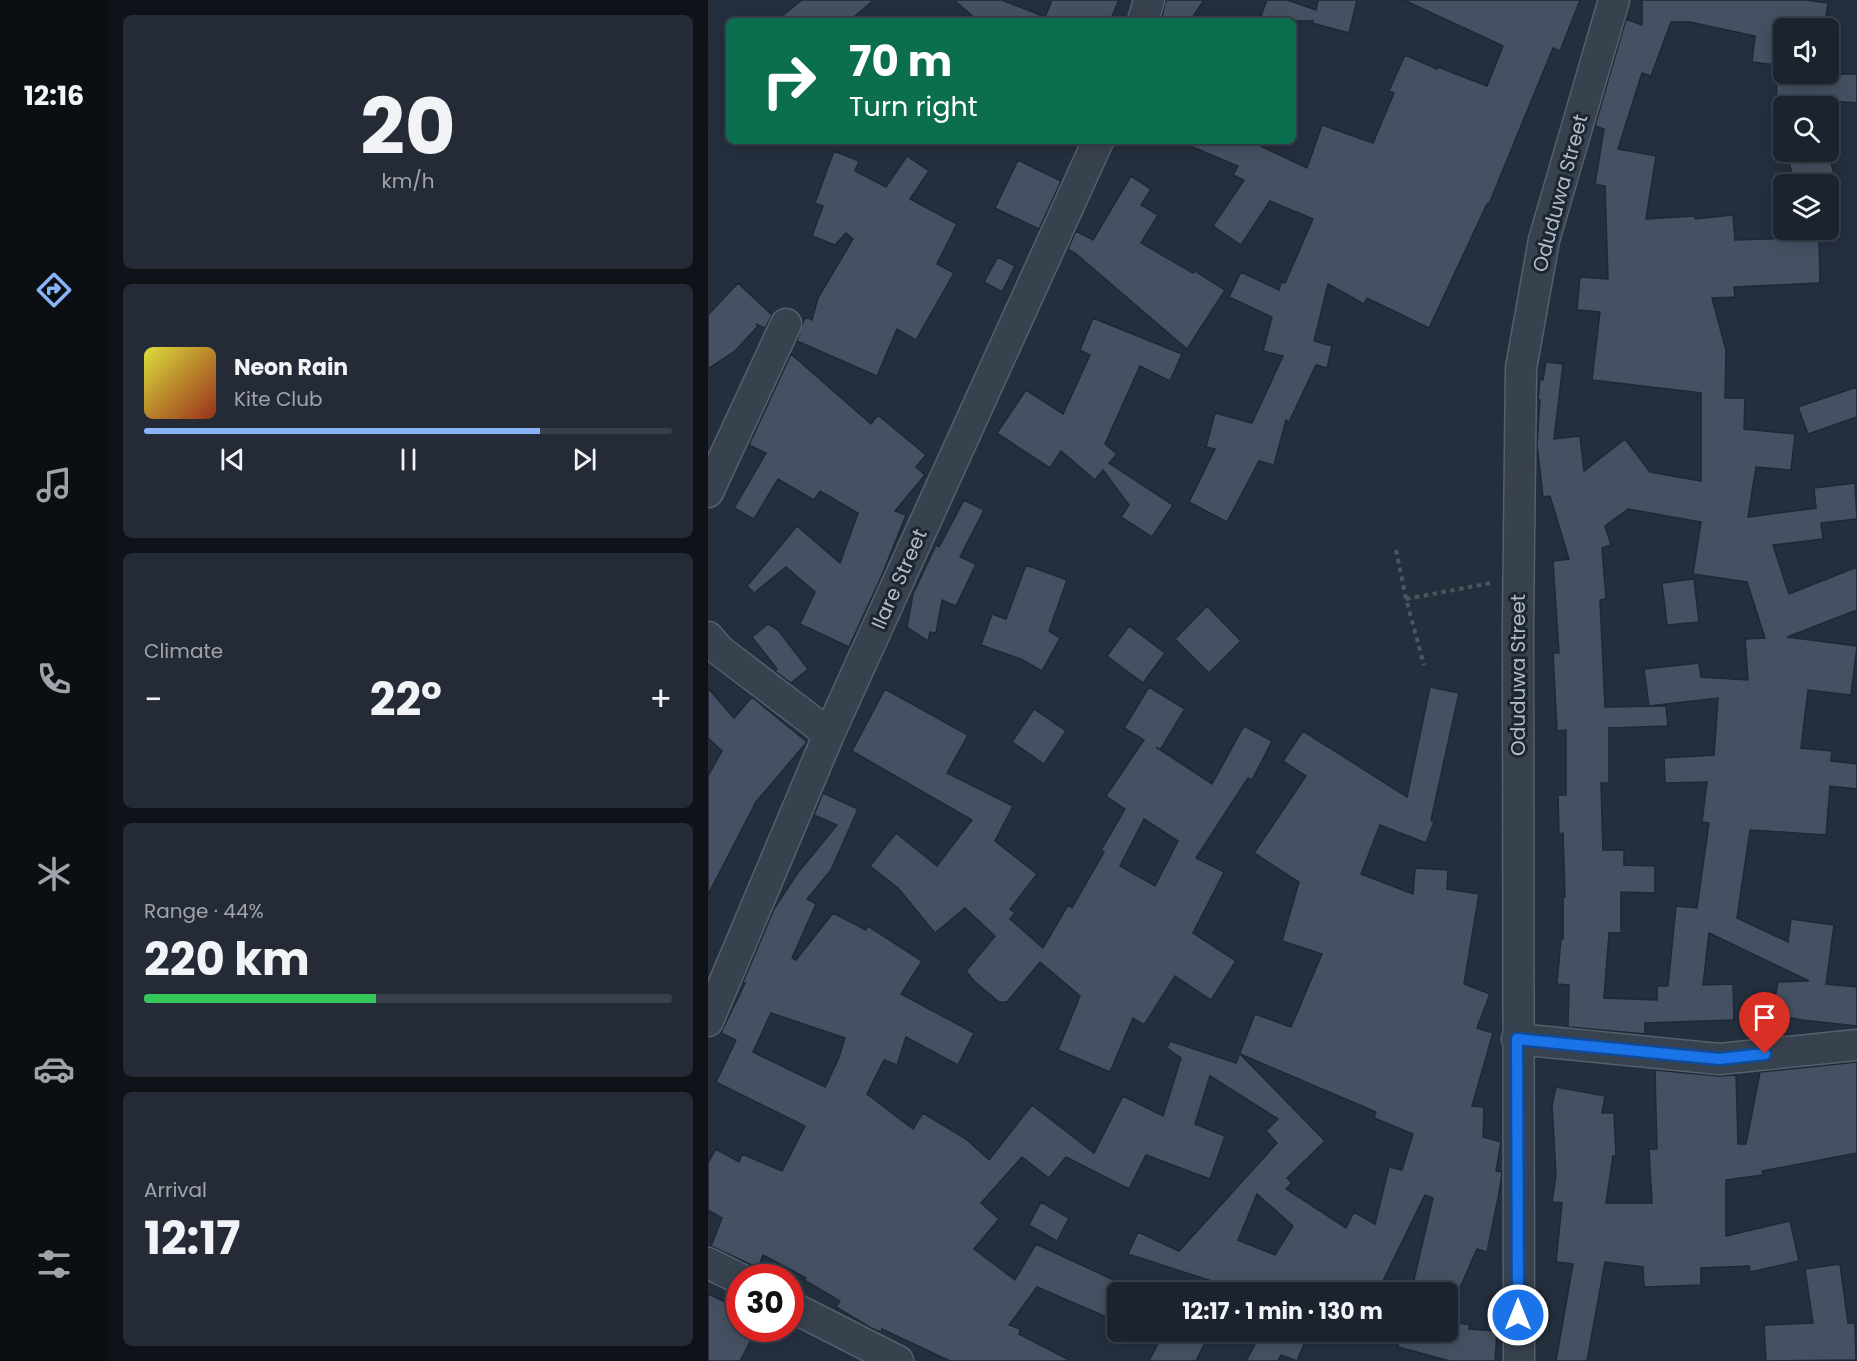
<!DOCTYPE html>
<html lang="en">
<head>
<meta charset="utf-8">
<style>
	:root { --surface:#1b232e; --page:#242b36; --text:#f1f3f6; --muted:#a0a4aa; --line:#39404a; --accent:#8ab4f8 }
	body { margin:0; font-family:Poppins,sans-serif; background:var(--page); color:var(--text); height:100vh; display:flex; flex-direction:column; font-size:22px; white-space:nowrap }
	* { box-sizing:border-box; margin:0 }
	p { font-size:20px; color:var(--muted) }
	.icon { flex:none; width:33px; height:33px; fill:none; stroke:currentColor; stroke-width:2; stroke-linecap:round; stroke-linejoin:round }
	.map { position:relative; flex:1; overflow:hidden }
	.drawer { display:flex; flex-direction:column; gap:15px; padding:15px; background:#0f1319; width:600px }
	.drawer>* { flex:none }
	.hud { position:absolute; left:18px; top:18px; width:570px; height:126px; border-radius:9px; box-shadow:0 3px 15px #0003,0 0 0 2px var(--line); background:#0b6e4f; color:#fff; overflow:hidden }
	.controls { position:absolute; left:1065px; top:18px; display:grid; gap:12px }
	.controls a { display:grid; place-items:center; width:66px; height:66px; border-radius:9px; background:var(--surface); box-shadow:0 3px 15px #0003,0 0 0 2px var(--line); font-size:30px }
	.speed { position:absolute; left:18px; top:1264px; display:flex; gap:12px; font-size:30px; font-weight:700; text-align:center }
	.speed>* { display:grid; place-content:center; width:78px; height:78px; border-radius:50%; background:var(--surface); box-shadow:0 3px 15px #0003,0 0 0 2px var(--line); line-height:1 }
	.speed .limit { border:9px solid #d22; background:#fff; color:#111 }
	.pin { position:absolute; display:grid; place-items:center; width:51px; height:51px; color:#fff; margin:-62px -26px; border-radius:50% 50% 50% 0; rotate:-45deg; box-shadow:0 0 6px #0007 }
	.pin .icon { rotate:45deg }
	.me { position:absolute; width:66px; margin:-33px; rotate:0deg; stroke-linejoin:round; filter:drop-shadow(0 0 4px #0008) }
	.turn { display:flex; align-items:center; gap:21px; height:126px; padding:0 24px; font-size:27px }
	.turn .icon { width:78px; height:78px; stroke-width:2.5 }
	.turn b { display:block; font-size:42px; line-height:51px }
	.big { font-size:45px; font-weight:700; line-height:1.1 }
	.drawer .tile { flex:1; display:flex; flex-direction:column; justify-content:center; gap:9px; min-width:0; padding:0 21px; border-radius:9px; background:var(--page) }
	.drawer .dial { align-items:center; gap:0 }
	.dial b { font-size:78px; line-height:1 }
	.song { display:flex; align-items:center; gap:18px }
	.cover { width:72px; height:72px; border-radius:9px; background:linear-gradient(135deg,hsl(60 70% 55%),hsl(10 70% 35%)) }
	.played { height:6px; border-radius:3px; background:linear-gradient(90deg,var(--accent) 75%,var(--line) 75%) }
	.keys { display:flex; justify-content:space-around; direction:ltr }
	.heat { display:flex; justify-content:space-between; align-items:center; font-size:33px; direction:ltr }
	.charge { height:9px; border-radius:4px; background:linear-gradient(90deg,#34c759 44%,var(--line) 0) }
	.trip { position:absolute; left:399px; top:1282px; width:351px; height:60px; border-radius:9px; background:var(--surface); box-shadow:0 3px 15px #0003,0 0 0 2px var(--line); font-weight:700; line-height:60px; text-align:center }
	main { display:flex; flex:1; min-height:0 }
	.tab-bar { display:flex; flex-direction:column; width:108px; justify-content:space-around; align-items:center; background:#0b0e12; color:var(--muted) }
	.tab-bar .icon { width:42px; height:42px }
	.tab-bar .on { color:var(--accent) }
	.tab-bar b { font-size:27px; color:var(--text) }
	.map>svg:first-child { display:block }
</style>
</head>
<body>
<main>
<nav class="tab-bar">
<b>12:16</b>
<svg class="icon on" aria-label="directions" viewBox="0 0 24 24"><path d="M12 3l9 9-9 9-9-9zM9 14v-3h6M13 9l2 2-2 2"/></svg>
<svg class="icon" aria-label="music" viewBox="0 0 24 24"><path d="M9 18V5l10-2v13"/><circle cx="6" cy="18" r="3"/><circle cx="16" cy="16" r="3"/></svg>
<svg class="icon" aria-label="phone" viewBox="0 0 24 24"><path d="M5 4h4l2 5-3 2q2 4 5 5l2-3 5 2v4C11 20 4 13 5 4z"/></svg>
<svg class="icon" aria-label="climate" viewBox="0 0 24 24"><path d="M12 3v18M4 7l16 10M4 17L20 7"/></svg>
<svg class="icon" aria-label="car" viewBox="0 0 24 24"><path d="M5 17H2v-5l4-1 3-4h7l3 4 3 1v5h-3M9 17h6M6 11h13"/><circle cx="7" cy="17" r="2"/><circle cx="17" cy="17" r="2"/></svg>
<svg class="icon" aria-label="filters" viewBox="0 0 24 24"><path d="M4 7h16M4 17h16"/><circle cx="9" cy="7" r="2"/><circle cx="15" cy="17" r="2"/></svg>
</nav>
<section class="drawer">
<div class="tile dial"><b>20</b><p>km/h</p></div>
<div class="tile">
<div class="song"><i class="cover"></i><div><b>Neon Rain</b><p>Kite Club</p></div></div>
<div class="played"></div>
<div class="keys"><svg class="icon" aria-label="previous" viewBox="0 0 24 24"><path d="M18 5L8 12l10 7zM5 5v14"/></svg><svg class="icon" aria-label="pause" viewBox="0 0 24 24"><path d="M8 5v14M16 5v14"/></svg><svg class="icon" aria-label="next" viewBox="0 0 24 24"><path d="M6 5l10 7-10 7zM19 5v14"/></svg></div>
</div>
<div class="tile"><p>Climate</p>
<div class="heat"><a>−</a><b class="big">22°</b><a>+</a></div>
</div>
<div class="tile"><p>Range · 44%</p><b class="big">220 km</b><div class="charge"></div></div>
<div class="tile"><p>Arrival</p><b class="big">12:17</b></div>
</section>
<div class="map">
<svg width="1149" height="1361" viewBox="0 0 1149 1361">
	<rect width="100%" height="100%" fill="#242f3e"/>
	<path fill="#455162" stroke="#1f2835" stroke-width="1.5" fill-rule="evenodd" d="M94,0h72l-25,21h-73z
		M246,0h48l43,17 7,-17h67l-9,21h-132z
		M458,0h38l-14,21h-29z
		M559,0h20l29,10 2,-10h39l-8,33 -37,-10 1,-2h-54z
		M696,0h176l-20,51 -7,-3 -64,156h-2l-58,124 -62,-30 -3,6 -36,-20 -14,57 18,5 -5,22 -11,-3 -27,57 -3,-2 -12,45 -15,-4 -32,61 -38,-20 26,-53 -9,-2 9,-34 37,10 31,-67 -20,-5 9,-34 -43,-20 12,-25 38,18 2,-8 4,1 28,-64 -43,-18 -29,44 -28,-19 31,-46 -11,-5 5,-9 -60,-25h72l57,27 15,-43 51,18 21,-50 -5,-2 16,-36 32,14 1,-2 49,19 16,-40z
		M934,0h163l23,3 -4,25h-40v38l-32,-4 3,-26 -65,-14h-19l-20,54 -9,-3 -24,76 38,7 -10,63 49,-3v3l38,-4 2,25 84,-3 1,46 -86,4 1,10 -23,1 14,52 -1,48h20l-1,31 51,5 -4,36 -35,-3 -8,50 68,-9 -2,-20 41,-5 2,36 -36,4 2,16 -50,6 16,49 68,-27v43l-70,27 70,9 -6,49 -43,-5 -7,58 31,3 -1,10 26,3v25l-27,-3 -4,49 -76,-5 -13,88 51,24 3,-23 43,6 -8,59 31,3v39l-55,-6 -30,-6 6,-32 31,-1 -100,-48 -6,52 30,-1 1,36 -89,3v11l-77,-7 1,-42 -12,-1 4,-45h2v-42h2l-2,-64 -4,1 -1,-39h8v-65l-9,1 -4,-78h6l-6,-92 16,-2 -19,-63 -7,1 -6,-52 3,-45h-2l2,-21 3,1 3,-18 17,2 -9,75 26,-3 4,35 41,-32 25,33 51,9v-88l-109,-13 8,-68 -23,-2 3,-33 28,2 -3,-93 -10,-2 9,-55 -9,-3 31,-107 16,6zM920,509l73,13 -8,52 54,8 18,56 -20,1 3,41 -47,-3 -2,-14 -55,6 5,37 69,-8 -4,57 -50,3 1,25 42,-1 -5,40 7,1 -12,85 -21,-2 -8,80h-11v14l-53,-2 5,-65h12v-41l34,1v-27l-31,-1v-15h-21l-2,-67h8v-55l59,-2 -2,-20 -61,1 -5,-107 6,-1 -4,-51 9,-3 -6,-19z
		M1068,74h81v29l-56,-5 3,8h-27z
		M126,151l25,10 -4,10 31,16 21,-31 22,15 -19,28 47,25 -20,40 17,9 -38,67 -19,-11 -20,47 -80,-35 6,-19 3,-5 6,3 6,-22 35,-59 -7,-6 -11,12 -23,-9 11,-30 -8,-3z
		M1078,152h42l9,32h-42z
		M310,160l43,21 -22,48 -44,-21z
		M423,176l20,13 -10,16 17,10 -17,28 52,30 2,-2 30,19 -38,59 -112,-96 -7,-4 8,-18 17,9z
		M290,257l17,9 -13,26 -18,-10z
		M30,283l34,32 -7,13 -9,-4 2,2 -23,25 -27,18v-54z
		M385,318l89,36 -12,27 -30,-15 -35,78 12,10 -8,9 64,42 -21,32 -31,-20 8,-12 -26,-35 -8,10 -34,-29 -11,17 -53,-35 29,-43 37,24 27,-59 -10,-5z
		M83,354l80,70 7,-9 48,40 -10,12 9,8 -30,36 11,4 -24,60 -33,72 -49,-23 15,-32 -29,-25 -32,26 -7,-7 50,-60 43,37 18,-50 -38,-22 -6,9 -36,-21 -24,40 -20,-11 32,-55 -17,-8z
		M1149,387v30l-49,17 -10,-27z
		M256,500l20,10 -24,47 16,7 -20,42 -14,-6 -6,33 -6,-1 -2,9 -21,-14 6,-33 23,-49 3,2z
		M318,565l41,15 -18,51 11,7 -18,33 -21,-12 -40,-14 11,-31 14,5z
		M986,579l5,43 -32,3 -5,-42z
		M499,606l34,35 -32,32 -34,-34z
		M60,624l10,6 30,39 -17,14 -16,-12 2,-2 -25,-32z
		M421,626l36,27 -22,30 -36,-27z
		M441,687l36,22 -25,41 -4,-3 56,37 32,-58 28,15 -20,39 -4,-2 -52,80 28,14 -31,61 43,28 -25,39 -36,-24 -31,49 -11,-7 -23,54 -52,-22 22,-54 -40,-34 -33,40h-8l-25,-21 -8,-10 29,-35 -30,-28 -30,25 -37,-45 -28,-22 26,-33 41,33 35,-46 -120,-69 33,-62 83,46 -21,38 66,33 -18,35 42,33 -27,35 5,4 -5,6 33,29 25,-43 4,3 32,-56 -3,-2 24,-41 -19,-13 38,-56 -20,-12zM436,819l34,22 -23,45 -35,-20z
		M722,687l29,6 -28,127 3,2 -8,21 -46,-18 -19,49 52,20 2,-26 33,2 -1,19 32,5 -15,90 26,10 -13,34 16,5 -21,73 12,1 -1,30 18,5 -5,29 6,1 -3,21 -12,59 -10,-3 -29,66v-22h-37l22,-95 -8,-3 -48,98h-150l3,-6 -102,-33 10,-22 41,19 98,-108 -11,-12 12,-12 -68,-43 -15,48 30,12 -15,43 -64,-24 -17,34 -63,-32 -17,21 -27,-21 -41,46 18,16 -25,30 41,31 21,-36 82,38v40l-81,-35 -28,38 11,4 -1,5 52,27h-121l-68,-32 -1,3 -10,-4 -35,-21 4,-6 -36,-21 2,-2 -43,-23 -5,13 -47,-22 11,-28 -14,-8v-47l8,-14 23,13 3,-8 40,17 23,-45 -89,-44 20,-42 -15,-7 24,-50 -2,-1 31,-73 23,-35 40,-49 -23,-10 9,-22 35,16 -27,61 -24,29 9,5 -24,54 4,2 37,-47 33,17 2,-4 54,35 -21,33 73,39 -16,32 -52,-28 -9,28 -13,-5 -17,34 46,35 10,-16 43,26 23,21 43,-55 62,48 29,-57 40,20 18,-58 -14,-10 3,-7 66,22 19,-49 36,13 31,-73 -40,-13 17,-59 -45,-29 52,-77 -23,-15 20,-30 104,66zM63,1013l74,25 -7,22 -13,27 -72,-35zM532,1054l136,58 -2,6 39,16 -11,36 -13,-3 -14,57 -21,-12 -8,16 -60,-39 6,-6 -5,-5 38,-37zM549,1194l36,32 -18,29 -37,-15z
		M0,688l26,30 18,-21 55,45 -51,60 -48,93v-119l14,-25 -14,-13z
		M326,709l32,22 -22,33 -32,-22z
		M1149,1062v91l-95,18 1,4 -37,5v56l64,-15 9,40 -49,11 -1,-6 -48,2v17l-57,2 -1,-20 -38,-5 -18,99h-31l17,-97 -17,-2 6,-59 -10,-1 4,-27 -4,-70 4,-18 49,9 -3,17h12l2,43h-3l-7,47h46l-3,-54h8l-2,-79 63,6 18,-1 2,69h8l14,-72z
		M333,1202l28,16 -12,23 -28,-16z
		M1132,1264l8,59h7l1,37 -90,1 -2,-36 49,-2 -8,-54z
		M0,1294l32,15v20h17l-17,32h-32z
		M740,1317l3,1 -1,3 20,4 -1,4 28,2 -2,30h-45l-52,-14 3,-15h47z
		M456,1332h46l-14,29h-47z
		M527,1332h74l-12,29 -16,-6 -3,6h-32l10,-19z
		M631,1332h19l-4,8z"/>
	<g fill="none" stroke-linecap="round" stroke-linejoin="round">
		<g stroke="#565f6c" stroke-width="33">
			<path id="street" d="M435,21l6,-21
				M0,492l78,-168
				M0,637l11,13 110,84
				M0,1021l121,-287 269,-593
				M809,1039l202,20 138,-14
				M0,1263l32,16
				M82,1306l108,55
				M811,1361l-1,-736 3,-257 23,-128 70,-240"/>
		</g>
		<path stroke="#44595c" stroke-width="4" stroke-dasharray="4.5 4.5" stroke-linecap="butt" d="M351,141l8,4
			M688,550l10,49 18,66
			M698,599l85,-16"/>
		<use href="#street" stroke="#38414e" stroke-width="30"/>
	</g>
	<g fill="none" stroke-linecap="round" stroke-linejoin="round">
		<g stroke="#114b97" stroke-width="15">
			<path id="route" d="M810,1315l-1,-276 202,20 46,-5"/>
		</g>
		<use href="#route" stroke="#1a73e8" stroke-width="10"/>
	</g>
	<g text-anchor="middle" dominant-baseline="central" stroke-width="6" stroke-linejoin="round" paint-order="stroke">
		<g font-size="20" fill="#b4bcc9" stroke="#1d2633">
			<text transform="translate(852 193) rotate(-75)">Oduduwa Street</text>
			<text transform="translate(191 579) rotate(-66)">Ilare Street</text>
			<text transform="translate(810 675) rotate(-90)">Oduduwa Street</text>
		</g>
	</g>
</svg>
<div class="controls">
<a><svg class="icon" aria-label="sound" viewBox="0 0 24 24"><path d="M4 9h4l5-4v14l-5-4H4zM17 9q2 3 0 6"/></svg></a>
<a><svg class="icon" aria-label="search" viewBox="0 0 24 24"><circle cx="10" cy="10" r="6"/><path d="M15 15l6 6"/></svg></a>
<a><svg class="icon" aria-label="layers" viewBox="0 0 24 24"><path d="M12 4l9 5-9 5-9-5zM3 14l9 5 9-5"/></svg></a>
</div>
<div class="speed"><div class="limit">30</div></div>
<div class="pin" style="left:1057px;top:1054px;background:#d93025"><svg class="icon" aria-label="arrive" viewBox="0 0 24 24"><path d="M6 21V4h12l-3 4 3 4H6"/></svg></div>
<svg class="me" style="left:810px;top:1315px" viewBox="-20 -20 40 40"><circle r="17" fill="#1a73e8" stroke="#fff" stroke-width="3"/><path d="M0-11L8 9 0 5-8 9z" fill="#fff"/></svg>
<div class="trip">12:17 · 1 min · 130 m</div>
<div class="hud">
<div class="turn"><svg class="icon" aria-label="right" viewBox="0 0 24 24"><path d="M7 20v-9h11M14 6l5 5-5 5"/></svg><div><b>70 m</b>Turn right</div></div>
</div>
</div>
</main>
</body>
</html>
